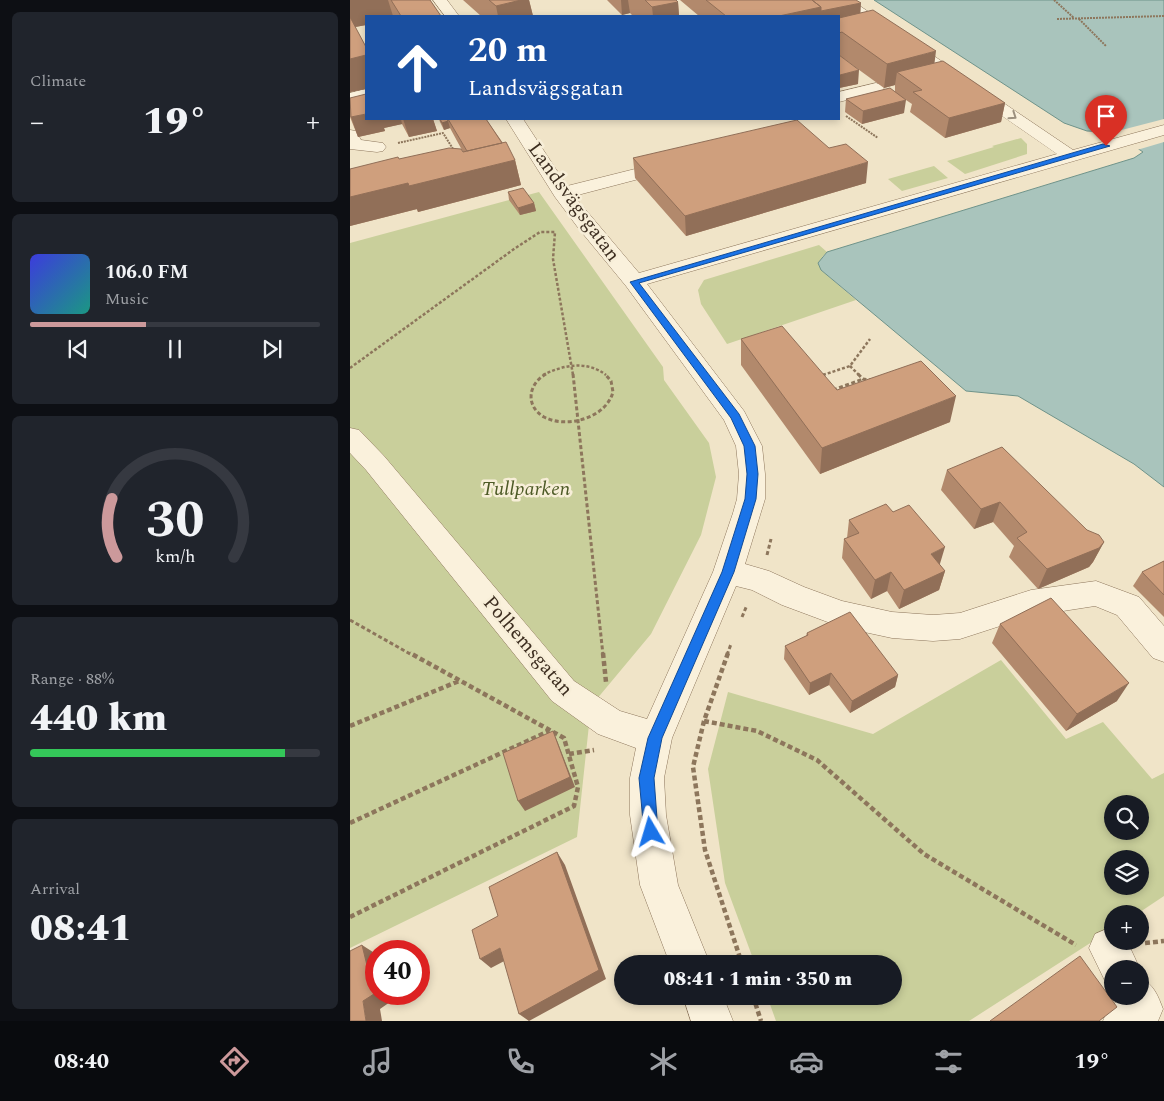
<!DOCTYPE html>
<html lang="en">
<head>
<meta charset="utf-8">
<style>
	:root { --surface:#171b24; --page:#20242c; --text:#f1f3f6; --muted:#9ea1a6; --line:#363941; --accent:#cc999b }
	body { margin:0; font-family:Spectral,serif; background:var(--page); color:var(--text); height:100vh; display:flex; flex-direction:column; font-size:19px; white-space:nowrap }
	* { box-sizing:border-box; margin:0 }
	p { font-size:16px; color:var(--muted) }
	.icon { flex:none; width:28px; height:28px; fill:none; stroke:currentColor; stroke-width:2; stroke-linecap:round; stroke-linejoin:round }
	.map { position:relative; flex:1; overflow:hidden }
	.details { display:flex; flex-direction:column; gap:12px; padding:12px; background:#0d0f14; width:350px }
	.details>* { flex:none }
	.guide { position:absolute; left:15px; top:15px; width:475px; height:105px; border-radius:0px; box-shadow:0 2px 8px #0003; background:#1a4fa0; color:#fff; overflow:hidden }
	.tools { position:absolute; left:754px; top:795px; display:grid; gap:10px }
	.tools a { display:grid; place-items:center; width:45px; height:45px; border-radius:50%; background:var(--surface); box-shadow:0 2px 8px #0003; font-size:25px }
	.speed { position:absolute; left:15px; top:940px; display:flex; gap:10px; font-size:25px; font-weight:700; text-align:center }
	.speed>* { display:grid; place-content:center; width:65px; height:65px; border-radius:50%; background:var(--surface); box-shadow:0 2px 8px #0003; line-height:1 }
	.speed .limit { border:8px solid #d22; background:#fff; color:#111 }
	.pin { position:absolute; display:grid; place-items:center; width:42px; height:42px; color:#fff; margin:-51px -21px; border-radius:50% 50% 50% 0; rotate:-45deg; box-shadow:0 0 5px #0007 }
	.pin .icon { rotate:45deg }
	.me { position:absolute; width:55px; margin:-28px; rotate:353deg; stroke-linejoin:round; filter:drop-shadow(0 0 4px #0008) }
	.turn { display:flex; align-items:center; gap:18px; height:105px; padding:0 20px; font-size:22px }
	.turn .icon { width:65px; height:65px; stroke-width:2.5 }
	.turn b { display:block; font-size:35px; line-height:42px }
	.big { font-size:38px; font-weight:800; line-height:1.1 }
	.details .tile { flex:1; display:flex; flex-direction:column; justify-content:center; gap:8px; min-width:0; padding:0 18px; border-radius:8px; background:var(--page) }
	.details .dial { align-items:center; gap:0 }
	.dial svg { height:130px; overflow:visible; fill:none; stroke:var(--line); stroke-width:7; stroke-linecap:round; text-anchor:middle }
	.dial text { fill:var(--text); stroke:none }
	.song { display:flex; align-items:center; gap:15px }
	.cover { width:60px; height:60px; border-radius:8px; background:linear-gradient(135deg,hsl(240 70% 55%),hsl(170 70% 35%)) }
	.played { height:5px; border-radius:2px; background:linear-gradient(90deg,var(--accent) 40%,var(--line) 40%) }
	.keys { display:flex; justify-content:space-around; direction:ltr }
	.heat { display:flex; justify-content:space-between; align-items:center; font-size:28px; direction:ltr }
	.charge { height:8px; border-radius:4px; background:linear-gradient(90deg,#34c759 88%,var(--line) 0) }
	.trip { position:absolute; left:264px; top:955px; width:288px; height:50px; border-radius:25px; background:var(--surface); box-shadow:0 2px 8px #0003; font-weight:800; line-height:50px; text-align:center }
	.menu { display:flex; height:80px; justify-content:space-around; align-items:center; background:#090b0e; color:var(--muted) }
	.menu .icon { width:35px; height:35px }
	.menu .active { color:var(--accent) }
	.menu b { font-size:22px; color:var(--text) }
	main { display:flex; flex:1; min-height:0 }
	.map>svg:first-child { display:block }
</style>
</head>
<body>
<main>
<section class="details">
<div class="tile"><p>Climate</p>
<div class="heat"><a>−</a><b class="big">19°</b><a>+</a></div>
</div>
<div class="tile">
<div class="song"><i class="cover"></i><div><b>106.0 FM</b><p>Music</p></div></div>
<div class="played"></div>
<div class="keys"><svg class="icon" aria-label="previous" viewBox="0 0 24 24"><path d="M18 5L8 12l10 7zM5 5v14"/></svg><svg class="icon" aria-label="pause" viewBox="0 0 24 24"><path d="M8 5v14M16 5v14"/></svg><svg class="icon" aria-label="next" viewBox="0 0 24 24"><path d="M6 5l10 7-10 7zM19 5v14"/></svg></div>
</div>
<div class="tile dial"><svg viewBox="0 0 100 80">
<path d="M14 69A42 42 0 1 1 86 69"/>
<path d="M14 69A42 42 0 0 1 11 33" stroke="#cc999b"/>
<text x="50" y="56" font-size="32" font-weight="700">30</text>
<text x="50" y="72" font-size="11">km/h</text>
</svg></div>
<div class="tile"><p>Range · 88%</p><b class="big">440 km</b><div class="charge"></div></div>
<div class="tile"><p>Arrival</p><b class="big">08:41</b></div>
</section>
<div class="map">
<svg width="814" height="1021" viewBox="0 0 814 1021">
	<rect width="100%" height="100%" fill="#f0e4c8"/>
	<path fill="#c9cf9b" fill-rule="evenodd" d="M671,138l6,6v10l-62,20 -18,-13 47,-14 -2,-1z
		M584,166l14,12 -46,13 -14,-12z
		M189,192l124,175 1,13 45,63 7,34 -15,58 -50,99 -60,72 -14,131 -227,111v-705z
		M469,245l8,7 -5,5 -1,13 35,30 -129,44 -26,-40 -3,-14 6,-10z
		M651,660l65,79 37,-17 49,57 12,-6v123l-27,18h-25v15l-143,92h-193l-9,-25h125v-32h-137l-30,-81 -17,-114 20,-77 145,42zM762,804h28v27h-28zM762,859h28v27h-28z"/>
	<path fill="#a9c4bc" stroke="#6f938a" d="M524,0h290v487l-30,-23 -116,-68 -52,-5 -145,-121 -3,-7 9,-11 307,-94 9,-6 -30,-20 -26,-1 -23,-8z"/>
	<path fill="#f0e4c8" d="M814,119v23l-27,8 -27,-17z"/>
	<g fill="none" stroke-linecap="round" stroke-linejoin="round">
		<g stroke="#8d765c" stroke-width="1">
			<path id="minor" d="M83,0h14l12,16h-14z
				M485,0h16l222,150 91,-25v10l-517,149 97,127 18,35 3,28v25l-20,65 24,7 35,16 38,14 50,11 41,3 27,-2 71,-23 65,-9 43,16 25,29v36l-11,-4 -36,-43 -22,-9 -64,10 -71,23 -27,2 -41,-3 -51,-11 -59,-22 -30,-15 -16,-4 -64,152 -8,40 2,37 12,70 32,79h-40l-30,-79 -10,-70v-37l6,-30 -38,-14 -46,-33 -186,-231 -16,-17v-25l9,2 25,26 190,225 46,30 27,8 66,-147 20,-59 4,-14 2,-25 -3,-28 -12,-26 -98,-134 -47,-57 -24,-32 -49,-78h17l44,67 104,-26 6,1 3,4 -3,4 -103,27 65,77 418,-119z
				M526,83l6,2 2,3 -2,3 -43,11v-10z
				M16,89v10l-16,4v-10z
				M0,130l6,1 5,9 22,3 3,4 -3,4 -6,1 -27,-3z
				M759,928l3,2v11h15l13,28h-28v17l-6,-3 -17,-35 6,-14z
				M790,978c14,6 18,18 23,31l-5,12h-55l6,-15 8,-4 -2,-6h25z
				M333,996h40l10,25h-42z"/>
		</g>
		<path stroke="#8d765c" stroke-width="2" stroke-dasharray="2 1" stroke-linecap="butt" d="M704,0l20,18
			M707,19l107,-3
			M729,19l27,27
			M496,116l32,22
			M48,143l45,-10 12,19"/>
		<path stroke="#8d765c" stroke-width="2.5" stroke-dasharray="3 2" stroke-linecap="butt" d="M500,366l9,9
			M0,368l164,-119 26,-17h15l-2,27 20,116
			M193,375c20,-10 44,-15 63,0
			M473,375l27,-9 20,-27"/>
		<path stroke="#8d765c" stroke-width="3" stroke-dasharray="4 2.5" stroke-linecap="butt" d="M196,374c-18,10 -21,32 -2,43 23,12 62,1 69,-25l-2,-11 -6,-7
			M223,374l30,281
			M508,374l5,5 8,1
			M471,376l6,-2
			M483,390l30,-11
			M417,555l4,-16
			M392,617l5,-12
			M0,620l62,35
			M377,655l4,-11"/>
		<path stroke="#8d765c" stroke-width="4.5" stroke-dasharray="5 3" stroke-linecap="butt" d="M253,653l3,29
			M378,653l-24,68 -11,46 12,83 37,114
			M354,721l53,10 60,29 107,94 152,91
			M0,726l109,-45
			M219,754l25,-4
			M0,823l199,-92
			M0,917l224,-111 4,-19 -14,-49 -154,-85
			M795,943l19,-2
			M403,996l8,25"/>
		<use href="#minor" fill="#faf1dc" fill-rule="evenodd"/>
	</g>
	<path fill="#b2896c" d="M0,0h80l11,16h-75v9l-11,2 11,20v42l-16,3z
		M113,0h66l4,16h-52z
		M257,0h69l2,2 1,14h-46l-3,-3 -8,2z
		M330,0h176l4,13 74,51 71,39 -4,19 -56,16 -35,-26 2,-8 -12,-8 4,17 -42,11 -17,-12 1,-13 49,-8v-6l-11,3 -44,-32 18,28 -19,4v-72h-140z
		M0,98l16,21h67l4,12 -28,6 -7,-13 -18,4 1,3 -27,6 -8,-20z
		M89,119h47l29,41 6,25 -103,27 -1,-3 -67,17v-57l49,-10 64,-7 -13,-24 -6,2 -4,-8z
		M479,148l37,35 -180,53 -51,-58 -2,-20z
		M158,192l26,11 2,8 -16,4 -11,-15z
		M391,339l96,51 113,32 -130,52 -79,-109z
		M597,470l140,60 17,12 -11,20 -4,5 -51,22 -29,-32 5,-11 -21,-24 -19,7 -33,-39z
		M499,520l91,45 5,6 -6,19 -40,19 -12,-18 -16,8 -29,-41 2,-19 3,-1z
		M814,561v56l-31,-31 9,-14z
		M650,624l117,77 -51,30 -74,-88z
		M457,633l91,42 -3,12 -45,26 -21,-28 -20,10 -25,-36 1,-13 21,-10z"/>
	<path fill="#916f58" d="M0,0h38l5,16h-27v9l-16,3z
		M171,0h8l4,16h-35l-2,-10z
		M271,0h7l2,13 -8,2z
		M328,2l1,14h-26l-1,-9z
		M511,3l-1,18 -21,5v-10h-18v-5z
		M471,7v9h-42z
		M586,51l-3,24 -36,-3 -2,13 -11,3 3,-24z
		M16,55v34l-16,3v-33z
		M509,70l-1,14 -19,4 1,-13z
		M556,100l-2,13 -42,11 1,-13z
		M655,103l-4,19 -56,16 4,-20z
		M16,114v5h35l1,5 -18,4 1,3 -27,6 -7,-20z
		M53,119h30l4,12 -28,6z
		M98,121l2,7 -6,2 -2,-7z
		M165,160l6,25 -103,27 -9,-26z
		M518,162l-2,21 -180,53 -1,-20z
		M58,183l9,26 -67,17v-29z
		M184,203l2,8 -16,4 -2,-7z
		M606,396l-6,26 -130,52 2,-26z
		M650,502l-7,20 -19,7 7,-20z
		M754,542l-11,20 -4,5 -51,22 9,-20z
		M595,547l-6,20 -8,-13z
		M595,571l-6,19 -40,19 5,-19z
		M541,572l-4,19 -16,8 4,-19z
		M481,673l-2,12 -20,10 1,-12z
		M548,675l-3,12 -45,26 2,-12z
		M779,683l-12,18 -51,30 11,-17z
		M203,731l5,12 17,44 -50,24 -7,-10z
		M207,852l8,13 41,114 -77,42 -10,-7z
		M12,945l14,9v40h12l2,8 -10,7 2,12h-16l-3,-20z
		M150,948l10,10 -19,10 -11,-9z"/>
	<path fill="#cf9f7d" stroke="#916f58" d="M41,0h39l11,16h-40z
		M139,0h32l-25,6z
		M295,0h31l2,2 -26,5z
		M356,0h106l9,7 -42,9h-53z
		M462,0h44l5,3 -40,8v-4z
		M523,10l63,41 -49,13 -45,-32 -3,1v-15z
		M0,17l16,30v8l-16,4z
		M489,55l20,15 -19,5 -1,-1z
		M593,61l62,42 -56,15 -36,-26 9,-2 -25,-18z
		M540,88l16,12 -43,11 -17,-12z
		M16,94v20l-15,3 -1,-19z
		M90,119h7l1,2 -6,2z
		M98,119h38l16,24 -35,8z
		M447,120l32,28 17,-4 22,18 -183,54 -52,-58z
		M156,142l9,18 -106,26 -1,-3 -58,14v-28l48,-12 1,2 50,-11 12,1 2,3z
		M173,188l11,15 -16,5 -10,-16z
		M432,326l55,64 84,-29 35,35 -134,52 -81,-109z
		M652,447l85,83 12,5 5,7 -5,6 -52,21 -30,-31 10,-6 -27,-30 -19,7 -34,-39z
		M536,504l7,8 16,-7 36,42 -14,7 14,17 -41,19 -13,-18 -16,8 -31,-41 15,-6 -10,-13z
		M814,561v34l-22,-23z
		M701,598l78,85 -52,31 -77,-90z
		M500,612l48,63 -46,26 -21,-28 -21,10 -25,-37 23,-11 -1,-2z
		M203,731l17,46 -52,24 -15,-48z
		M207,852l42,118 -80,44 -19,-66 -20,11 -8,-29 26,-14 -9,-29z
		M12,945l12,49 -11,7 3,20h-16v-70z
		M730,956l37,51 -18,14h-109z"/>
	<defs><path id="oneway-chevron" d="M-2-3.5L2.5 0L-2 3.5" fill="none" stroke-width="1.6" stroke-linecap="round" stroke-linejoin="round" transform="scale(1.25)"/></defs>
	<use stroke="#9c907e" href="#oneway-chevron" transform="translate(663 116) rotate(34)"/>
	<path fill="#1a73e8" stroke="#114b97" d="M753,144l7,2 -471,137 100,131 16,32 3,28 -2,25 -22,73 -72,166 -8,40 4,54 -2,6 -5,2 -5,-2 -2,-6 -5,-54 9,-40 74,-166 23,-73 2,-25 -3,-28 -13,-28 -101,-136z"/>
	<g text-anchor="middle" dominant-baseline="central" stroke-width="5" stroke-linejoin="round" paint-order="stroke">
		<g font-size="20" fill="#3d2e20" stroke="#f7eed8">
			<text transform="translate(224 202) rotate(54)">Landsvägsgatan</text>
			<text transform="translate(178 646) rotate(49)">Polhemsgatan</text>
		</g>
		<g font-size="20" font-style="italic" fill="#4d5a26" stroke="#f7eed8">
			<text x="176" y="489">Tullparken</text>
		</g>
	</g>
</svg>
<div class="tools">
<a><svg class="icon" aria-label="search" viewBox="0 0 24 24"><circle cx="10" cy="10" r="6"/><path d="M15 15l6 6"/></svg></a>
<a><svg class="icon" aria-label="layers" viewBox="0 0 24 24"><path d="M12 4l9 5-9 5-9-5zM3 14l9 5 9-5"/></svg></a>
<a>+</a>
<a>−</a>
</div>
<div class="speed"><div class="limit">40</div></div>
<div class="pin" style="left:756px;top:146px;background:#d93025"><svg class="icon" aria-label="arrive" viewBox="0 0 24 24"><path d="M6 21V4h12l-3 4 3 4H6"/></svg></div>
<svg class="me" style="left:301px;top:832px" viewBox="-20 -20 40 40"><path d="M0-17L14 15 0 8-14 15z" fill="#1a73e8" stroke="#fff" stroke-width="4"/></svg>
<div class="trip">08:41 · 1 min · 350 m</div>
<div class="guide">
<div class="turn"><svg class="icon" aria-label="ahead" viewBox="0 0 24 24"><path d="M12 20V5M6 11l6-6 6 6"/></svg><div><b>20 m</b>Landsvägsgatan</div></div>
</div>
</div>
</main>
<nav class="menu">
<b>08:40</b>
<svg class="icon active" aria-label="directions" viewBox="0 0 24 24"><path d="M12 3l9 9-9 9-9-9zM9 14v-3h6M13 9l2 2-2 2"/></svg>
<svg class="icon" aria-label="music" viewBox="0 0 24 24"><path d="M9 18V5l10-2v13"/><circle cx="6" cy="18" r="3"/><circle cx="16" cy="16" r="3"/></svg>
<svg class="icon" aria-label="phone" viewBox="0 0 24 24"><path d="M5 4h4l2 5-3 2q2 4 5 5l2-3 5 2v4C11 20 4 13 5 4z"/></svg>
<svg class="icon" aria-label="climate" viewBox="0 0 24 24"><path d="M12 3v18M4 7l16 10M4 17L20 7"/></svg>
<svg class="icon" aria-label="car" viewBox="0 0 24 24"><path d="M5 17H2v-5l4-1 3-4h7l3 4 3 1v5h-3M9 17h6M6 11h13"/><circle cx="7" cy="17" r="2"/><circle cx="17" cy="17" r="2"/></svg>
<svg class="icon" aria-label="filters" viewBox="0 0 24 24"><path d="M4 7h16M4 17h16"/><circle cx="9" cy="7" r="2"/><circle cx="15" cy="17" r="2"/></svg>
<b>19°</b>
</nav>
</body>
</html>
